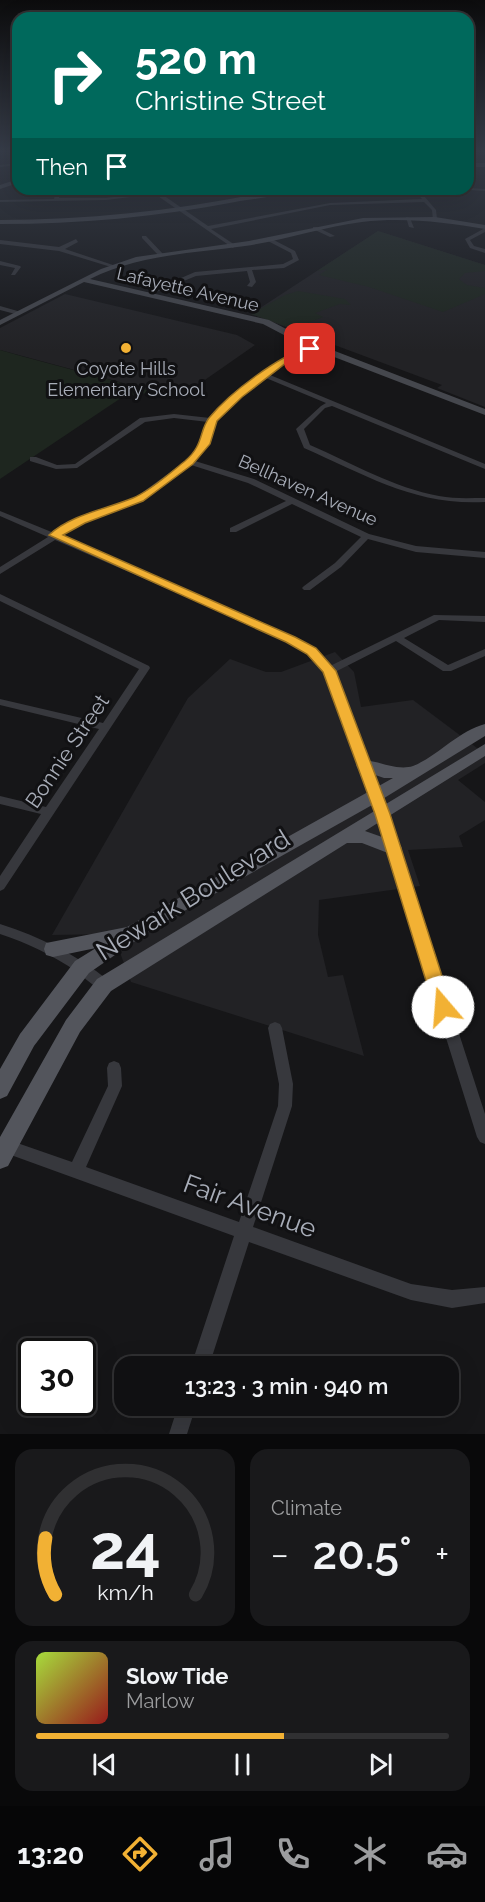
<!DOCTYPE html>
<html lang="en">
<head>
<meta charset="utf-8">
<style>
	:root { --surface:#101012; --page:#19191b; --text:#f1f3f6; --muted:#9c9d9f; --line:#303032; --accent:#f2b134 }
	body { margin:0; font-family:Raleway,sans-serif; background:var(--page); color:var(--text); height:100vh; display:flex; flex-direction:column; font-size:22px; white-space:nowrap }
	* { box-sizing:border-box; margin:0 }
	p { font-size:20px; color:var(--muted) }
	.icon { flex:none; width:33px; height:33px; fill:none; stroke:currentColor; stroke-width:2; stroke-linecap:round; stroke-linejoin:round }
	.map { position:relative; height:1434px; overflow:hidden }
	.sheet { display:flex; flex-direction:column; gap:15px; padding:15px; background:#09090a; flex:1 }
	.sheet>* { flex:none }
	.hud { position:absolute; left:12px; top:12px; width:462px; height:183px; border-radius:18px; box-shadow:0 6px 24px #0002,0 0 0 2px var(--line); background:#00695c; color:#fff; overflow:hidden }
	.speed { position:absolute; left:18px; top:1338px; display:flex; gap:12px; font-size:30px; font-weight:700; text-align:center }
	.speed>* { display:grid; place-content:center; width:78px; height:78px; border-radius:50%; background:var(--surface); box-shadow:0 6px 24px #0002,0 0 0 2px var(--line); line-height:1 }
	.speed .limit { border:3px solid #111; border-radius:9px; background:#fff; color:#111 }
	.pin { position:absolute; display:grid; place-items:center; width:51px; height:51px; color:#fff; margin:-26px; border-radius:12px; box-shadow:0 3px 9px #0006 }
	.me { position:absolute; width:66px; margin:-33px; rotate:342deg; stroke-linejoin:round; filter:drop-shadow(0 0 4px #0008) }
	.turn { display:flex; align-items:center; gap:21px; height:126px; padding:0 24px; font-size:27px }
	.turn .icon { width:78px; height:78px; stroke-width:2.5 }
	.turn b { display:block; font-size:42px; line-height:51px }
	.then { display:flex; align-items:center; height:57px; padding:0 24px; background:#0003; gap:12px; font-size:22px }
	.big { font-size:45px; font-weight:600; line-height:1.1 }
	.sheet .tile { flex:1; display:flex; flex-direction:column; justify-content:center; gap:9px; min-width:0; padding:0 21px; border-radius:18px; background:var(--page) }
	.sheet .dial { align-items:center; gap:0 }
	.dial svg { height:156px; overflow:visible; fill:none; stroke:var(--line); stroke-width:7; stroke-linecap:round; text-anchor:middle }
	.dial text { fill:var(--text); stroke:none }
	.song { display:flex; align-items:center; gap:18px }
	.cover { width:72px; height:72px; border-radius:9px; background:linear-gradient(135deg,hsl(80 70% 55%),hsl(0 70% 35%)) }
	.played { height:6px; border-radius:3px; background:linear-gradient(90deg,var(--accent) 60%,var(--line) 60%) }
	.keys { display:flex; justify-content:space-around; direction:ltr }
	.heat { display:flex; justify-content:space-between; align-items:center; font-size:33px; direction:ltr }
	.sheet .tiles { flex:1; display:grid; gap:15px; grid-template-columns:1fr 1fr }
	.tile:last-child { grid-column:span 2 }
	.trip { position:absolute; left:114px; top:1356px; width:345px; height:60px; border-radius:18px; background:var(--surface); box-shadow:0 6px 24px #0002,0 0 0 2px var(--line); font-weight:600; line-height:60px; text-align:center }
	.tabs { display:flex; height:96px; justify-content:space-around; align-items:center; background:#060607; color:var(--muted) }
	.tabs .icon { width:42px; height:42px }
	.tabs .active { color:var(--accent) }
	.tabs b { font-size:27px; color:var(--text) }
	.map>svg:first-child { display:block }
</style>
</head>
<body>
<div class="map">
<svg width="485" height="1434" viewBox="0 0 485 1434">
	<rect width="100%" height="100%" fill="#161618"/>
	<path fill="#222225" d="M378,231l107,34v142l-48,-19 5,-3 -191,-71z
		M65,294l172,41 18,10 -76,53 -179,-48v-22z
		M335,652l19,20 7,35 52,-7 72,54v9l-27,17 27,22v18l-26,16 4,11 -55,3 12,36 -101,14 -1,35 10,42 15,-2 21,81 -233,-74 -18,-48 -61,1 136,-237 42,-39 36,13h15z"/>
	<path fill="#1e261f" d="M378,231l107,34v6l-20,2 -6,6 8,6 18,3v6l-42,18 -74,-25 -50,-12 9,-6 -11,2z
		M298,291l47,8 6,6 -11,-1 -25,9 8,4 -30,12 -42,-15 34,-19z
		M0,350l21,6 134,36 -31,4 -124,83z"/>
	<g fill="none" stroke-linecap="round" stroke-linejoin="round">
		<path stroke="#2c353c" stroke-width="1.5" d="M15,151h3"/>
		<path fill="#37383d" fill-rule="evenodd" d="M18,163v2l-18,2v-2z
			M468,188l17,1v2l-29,-2z
			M60,189h7l-7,3 -1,6h47l46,-6 2,-2 3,1 28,-2 -25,4 48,33 122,-23 92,-4 -8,-10h4l18,21 1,9 -4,1 -1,-10 -8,-8 -94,3 -119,24 24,16 -2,3 -78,-54 -49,6 -106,2v-2l54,-1 2,-8z
			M406,217l4,1 4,10 -5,-1z
			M313,227h4l18,9 -5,1 -17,-8z
			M485,228v4l-15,8 4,6 11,3v4l-15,-5 -5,-9z
			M142,236h4l17,18v2h-4l-17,-18z
			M268,237l27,14 4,9 -15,8 -32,2 4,12 -4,5 -5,-1 3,-4 -3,-11 -51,5 -47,19 -5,-1 51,-22 88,-8 10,-5 -2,-6 -25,-13z
			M76,239l2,3 -13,7 51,17 -5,1 -52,-16 -59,-7v-4l59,7z
			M0,261l20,5 1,1 -6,8h-4l4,-7 -15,-3z
			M0,306l21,6 1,1 -3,2 -19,-5z
			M315,344l3,2 -1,1 -32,16 -15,12 215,89v5l-153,-63 -7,2 -21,21 6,16c42,18 84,43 129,51 15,3 30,2 46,2v4c-70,4 -119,-27 -181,-54l-8,-19 25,-23 5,-3 -60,-25 -25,18 -26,25 -6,23 -14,17 59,18 115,55 47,12 69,6v6l-69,-6 -48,-13 -27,28 -31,23h-6l-2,-2 2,-2 31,-23 26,-26 -69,-33 -56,28h-6v-4l56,-27 -38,-18 -57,-18 -49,36 -67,26 -15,9 234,101 27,19 9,10 104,-51 51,1v6l-46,-2 -35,18 44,27 37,-16v7l-34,15h-8l-47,-30 -61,31 53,142 97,300v30l-5,-2 -3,-5 -101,-323 -44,-124c-12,-28 -20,-32 -44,-49l-233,-101 -55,34v-7l48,-30 -48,-21v-5l54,22 15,-10 67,-26 51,-37 14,-16 7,-22 -34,-4 -29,4 -68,46 -21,1 -26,-8v-4h6l21,8 18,-1 65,-46 34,-4 36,4c31,-29 65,-59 105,-74z
			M0,594l149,72 1,2 -146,221 -4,2v-15l41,-62 -41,-10v-8l46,11 53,-78 -99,-24v-6l103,24 36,-54 -139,-68z
			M0,924c40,13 76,30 109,57l2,4 -2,4c-11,4 -23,-11 -32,-17 -24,-17 -50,-29 -77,-38z
			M275,1022l5,2 2,4 11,56 -1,22 -39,121 158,57 41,6 33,-3v16l-33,5 -41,-8 -162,-58 -40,124h-18l43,-130 -234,-85v-14l72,25 36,-76 -1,-18 2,-5 5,-2 5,2 2,5 1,18 -36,81 153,55 39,-116 1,-22 -11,-56 2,-4z
			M178,1406h18l-9,28h-18z"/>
		<path fill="#45474d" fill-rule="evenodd" d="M468,163h17v4h-17z
			M18,179v4l-18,6v-4z
			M282,189h11c-16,8 -40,10 -58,13 -78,15 -156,22 -235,22v-4c95,0 189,-11 282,-31z
			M435,217l50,8v4c-40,-7 -82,-12 -123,-7 -39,5 -77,18 -117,24 -52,7 -107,9 -155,33l179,41 40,21 176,68v6l-182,-70 -40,-21 -179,-42 -84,43v-5l101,-51 35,-12 113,-16 114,-23z"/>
		<path fill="#53555c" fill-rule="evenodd" d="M485,724v12l-104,64 -227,128 -65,45 -55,73 -27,50 -7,3v-30l20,-35 55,-73 21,-13 -43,9 -7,-2 -2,-6 2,-6 81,-16 266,-149h-9l-26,-9 -2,-4 2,-4c14,-4 37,11 55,5 25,-10 45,-35 72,-42z
			M485,744v12l-120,75 34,12 3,5 -3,5 -6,2 -31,-12h-15l-236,148 -31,41 -72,134 -8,3v-32l66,-117 31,-41z"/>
	</g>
	<linearGradient id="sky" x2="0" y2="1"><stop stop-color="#0c0c0d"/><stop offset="0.43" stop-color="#363c48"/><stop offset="1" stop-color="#363c48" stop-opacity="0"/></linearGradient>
	<rect width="485" height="351" fill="url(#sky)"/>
	<path fill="#f2b134" stroke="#9d7322" stroke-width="1.5" d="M310,346l3,4 -27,13 -44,34 -25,24 -7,23 -17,20 -50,37 -58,22 -22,12 232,102 21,11 20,23 54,143 62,193 -2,5 -7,3 -6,-3 -3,-5 -59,-193 -52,-142 -16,-18 -21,-12 -237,-107c21,-20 57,-26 84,-37 17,-7 37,-25 52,-37 19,-16 14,-30 24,-43 21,-26 70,-62 101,-72z"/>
	<circle fill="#f2b134" stroke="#111113" stroke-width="2" cx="126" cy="348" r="6"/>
	<g text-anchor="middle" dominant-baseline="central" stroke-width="6" stroke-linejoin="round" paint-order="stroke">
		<g font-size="18" fill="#a8adb8" stroke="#111113">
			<text transform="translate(188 289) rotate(13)">Lafayette Avenue</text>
			<text transform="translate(308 490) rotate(24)">Bellhaven Avenue</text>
		</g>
		<g font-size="18" fill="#a8adb8" stroke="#111113">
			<text x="126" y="368">Coyote Hills<tspan x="126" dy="21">Elementary School</tspan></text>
		</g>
		<g font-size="21" fill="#a8adb8" stroke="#111113">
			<text transform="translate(67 751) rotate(-56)">Bonnie Street</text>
		</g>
		<g font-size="26" fill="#a8adb8" stroke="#111113">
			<text transform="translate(193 895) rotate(-32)">Newark Boulevard</text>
			<text transform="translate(250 1206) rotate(20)">Fair Avenue</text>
		</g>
	</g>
</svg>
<div class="speed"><div class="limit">30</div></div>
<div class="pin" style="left:310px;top:349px;background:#d93025"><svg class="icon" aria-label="arrive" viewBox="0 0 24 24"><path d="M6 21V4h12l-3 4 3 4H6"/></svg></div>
<svg class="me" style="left:443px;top:1007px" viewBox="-20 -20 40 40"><circle r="19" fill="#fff"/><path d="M0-13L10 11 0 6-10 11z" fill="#f2b134"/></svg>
<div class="trip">13:23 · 3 min · 940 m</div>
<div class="hud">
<div class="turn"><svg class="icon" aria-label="right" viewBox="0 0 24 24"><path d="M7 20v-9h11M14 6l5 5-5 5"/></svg><div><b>520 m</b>Christine Street</div></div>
<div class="then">Then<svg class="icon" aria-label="arrive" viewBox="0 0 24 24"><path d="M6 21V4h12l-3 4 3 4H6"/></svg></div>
</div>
</div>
<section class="sheet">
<div class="tiles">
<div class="tile dial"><svg viewBox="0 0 100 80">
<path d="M14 69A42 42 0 1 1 86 69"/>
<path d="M14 69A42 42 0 0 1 9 40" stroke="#f2b134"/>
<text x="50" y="56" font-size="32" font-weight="700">24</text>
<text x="50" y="72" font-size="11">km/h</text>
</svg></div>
<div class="tile"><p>Climate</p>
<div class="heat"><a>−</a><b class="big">20.5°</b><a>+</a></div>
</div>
<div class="tile">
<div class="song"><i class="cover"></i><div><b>Slow Tide</b><p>Marlow</p></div></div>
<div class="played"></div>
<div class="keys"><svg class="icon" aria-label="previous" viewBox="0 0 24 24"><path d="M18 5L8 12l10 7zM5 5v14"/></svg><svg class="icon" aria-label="pause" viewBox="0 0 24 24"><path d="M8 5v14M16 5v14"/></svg><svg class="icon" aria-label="next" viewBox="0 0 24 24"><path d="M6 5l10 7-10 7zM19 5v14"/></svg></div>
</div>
</div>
</section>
<nav class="tabs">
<b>13:20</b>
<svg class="icon active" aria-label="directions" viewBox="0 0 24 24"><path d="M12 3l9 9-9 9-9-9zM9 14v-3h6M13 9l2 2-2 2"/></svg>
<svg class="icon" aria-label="music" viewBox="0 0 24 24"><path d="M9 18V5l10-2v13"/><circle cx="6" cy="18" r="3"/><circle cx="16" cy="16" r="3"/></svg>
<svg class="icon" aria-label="phone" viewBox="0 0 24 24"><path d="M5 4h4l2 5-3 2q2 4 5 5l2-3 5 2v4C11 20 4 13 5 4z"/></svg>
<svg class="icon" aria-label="climate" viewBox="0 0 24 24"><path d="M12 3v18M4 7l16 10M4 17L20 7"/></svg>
<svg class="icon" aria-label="car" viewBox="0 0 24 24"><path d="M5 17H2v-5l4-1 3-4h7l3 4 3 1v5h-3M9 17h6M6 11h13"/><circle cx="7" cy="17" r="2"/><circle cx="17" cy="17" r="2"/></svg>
</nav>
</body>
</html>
